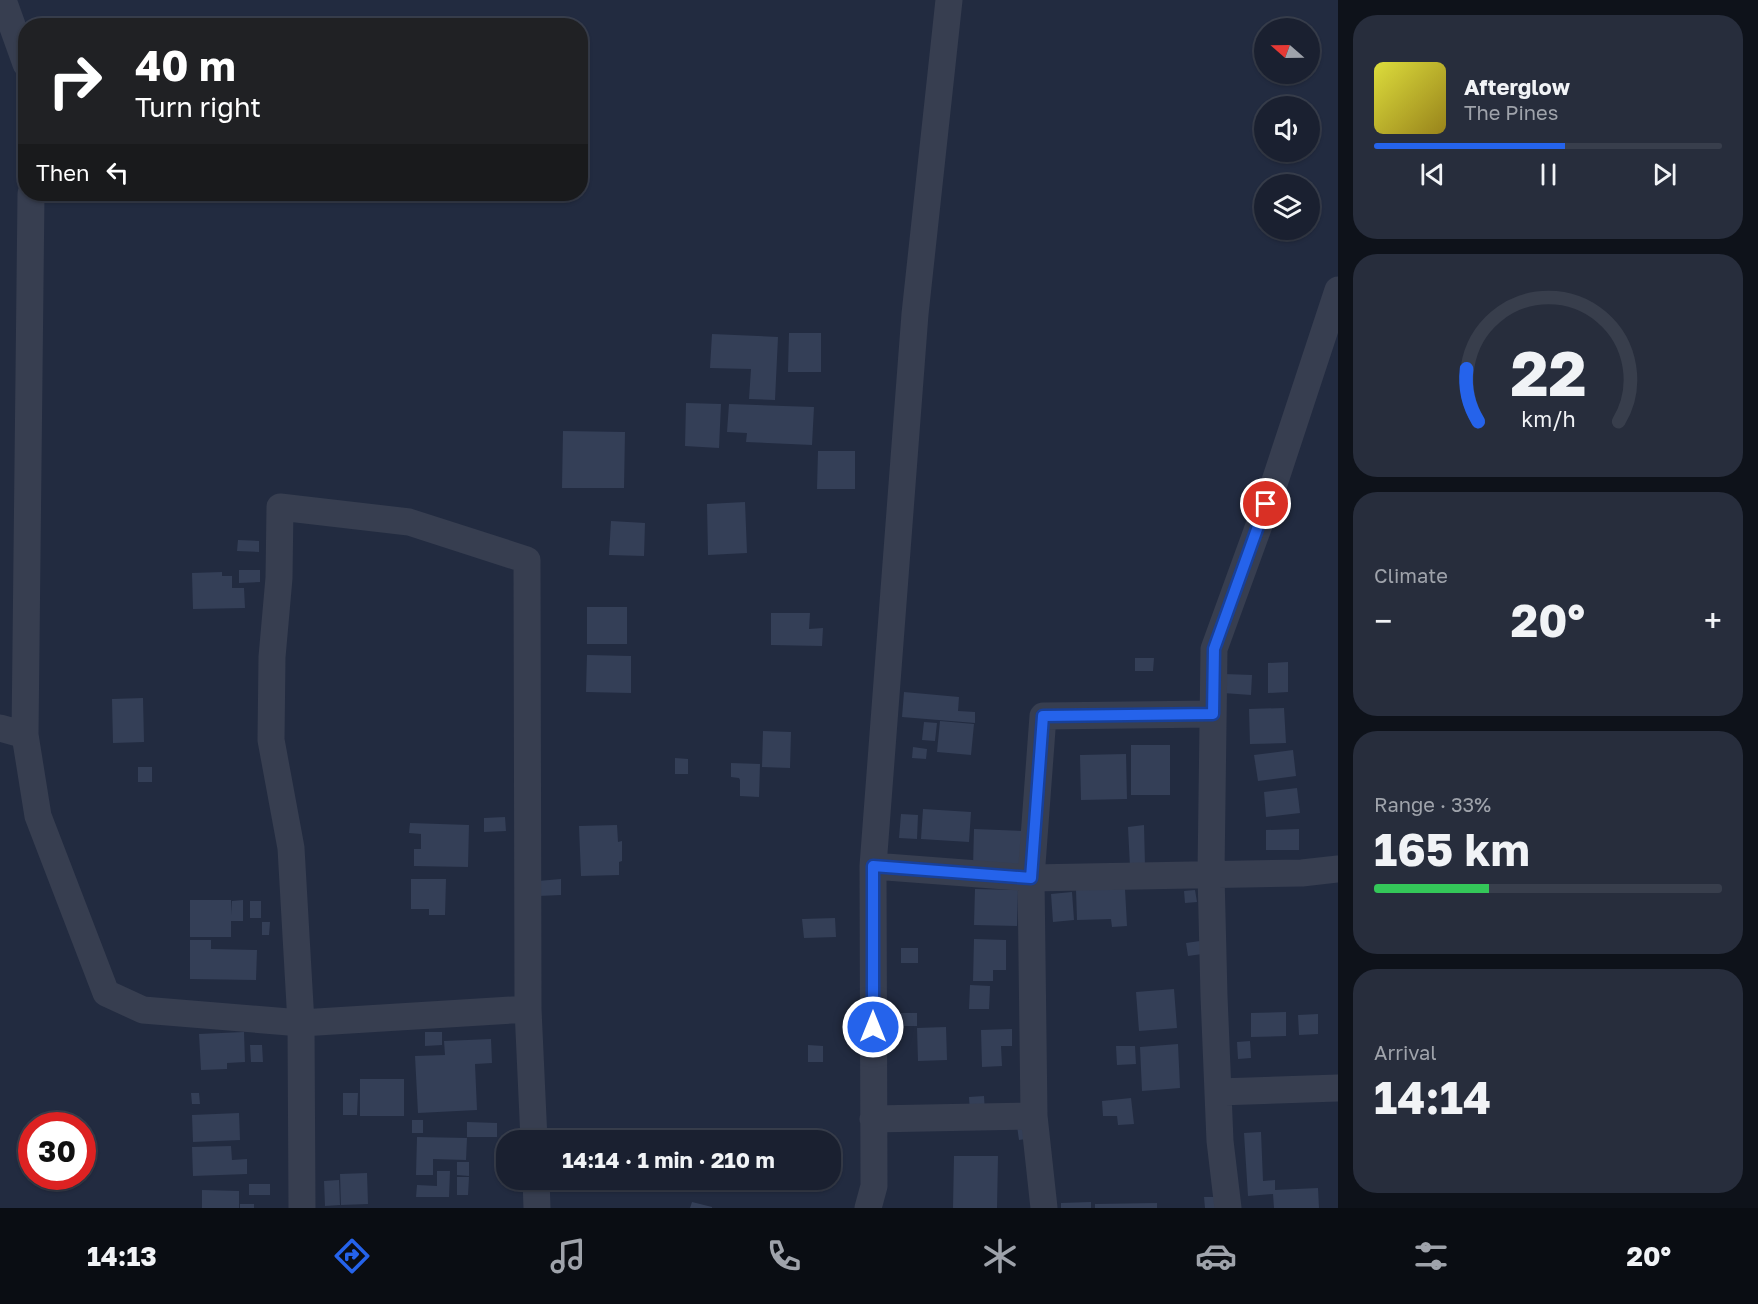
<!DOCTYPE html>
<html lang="en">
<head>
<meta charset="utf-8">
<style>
	:root { --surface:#1a2030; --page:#272d3c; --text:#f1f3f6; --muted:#9fa3ab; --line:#383e4c; --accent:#2563eb }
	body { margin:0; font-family:"Golos Text",sans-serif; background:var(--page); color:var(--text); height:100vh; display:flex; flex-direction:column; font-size:22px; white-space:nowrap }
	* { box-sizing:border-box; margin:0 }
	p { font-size:20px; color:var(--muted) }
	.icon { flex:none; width:33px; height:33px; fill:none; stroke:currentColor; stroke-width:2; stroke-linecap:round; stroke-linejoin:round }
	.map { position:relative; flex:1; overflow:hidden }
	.details { display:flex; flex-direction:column; gap:15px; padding:15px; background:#0e121a; width:420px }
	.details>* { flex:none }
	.guide { position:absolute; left:18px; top:18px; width:570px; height:183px; border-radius:24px; box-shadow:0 2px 4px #0004,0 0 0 2px var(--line); background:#202124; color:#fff; overflow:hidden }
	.needle { width:39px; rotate:290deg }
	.tools { position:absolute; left:1254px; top:18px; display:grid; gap:12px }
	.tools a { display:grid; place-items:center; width:66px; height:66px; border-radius:50%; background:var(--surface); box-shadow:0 2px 4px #0004,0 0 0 2px var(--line); font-size:30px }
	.speed { position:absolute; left:18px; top:1112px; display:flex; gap:12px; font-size:30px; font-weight:700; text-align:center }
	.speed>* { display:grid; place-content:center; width:78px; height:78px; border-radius:50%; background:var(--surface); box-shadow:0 2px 4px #0004,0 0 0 2px var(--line); line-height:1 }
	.speed .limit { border:9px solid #d22; background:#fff; color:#111 }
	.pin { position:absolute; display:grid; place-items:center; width:51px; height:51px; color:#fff; margin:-26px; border:3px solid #fff; border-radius:50%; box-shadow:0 2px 6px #0007 }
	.me { position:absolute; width:66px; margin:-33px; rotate:0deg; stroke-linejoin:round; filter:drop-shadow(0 0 4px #0008) }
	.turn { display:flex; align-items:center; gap:21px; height:126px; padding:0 18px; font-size:27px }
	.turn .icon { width:78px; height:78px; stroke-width:2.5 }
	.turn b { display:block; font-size:42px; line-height:51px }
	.then { display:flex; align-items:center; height:57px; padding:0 18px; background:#0003; gap:12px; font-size:22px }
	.big { font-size:45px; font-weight:700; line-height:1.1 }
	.details .card { flex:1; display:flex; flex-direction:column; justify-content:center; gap:9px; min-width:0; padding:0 21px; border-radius:24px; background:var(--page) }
	.details .dial { align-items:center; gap:0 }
	.dial svg { height:156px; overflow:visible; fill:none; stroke:var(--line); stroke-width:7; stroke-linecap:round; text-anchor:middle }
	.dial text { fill:var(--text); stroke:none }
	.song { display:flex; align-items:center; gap:18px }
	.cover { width:72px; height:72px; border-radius:9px; background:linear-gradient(135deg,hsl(60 70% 55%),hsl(50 70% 35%)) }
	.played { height:6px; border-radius:3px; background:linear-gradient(90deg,var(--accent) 55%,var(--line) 55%) }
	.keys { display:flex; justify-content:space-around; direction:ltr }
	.heat { display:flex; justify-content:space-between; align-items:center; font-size:33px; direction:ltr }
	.charge { height:9px; border-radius:4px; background:linear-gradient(90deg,#34c759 33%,var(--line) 0) }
	.trip { position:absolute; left:496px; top:1130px; width:345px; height:60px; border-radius:24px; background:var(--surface); box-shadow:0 2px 4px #0004,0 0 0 2px var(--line); font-weight:700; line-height:60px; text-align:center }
	.tabs { display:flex; height:96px; justify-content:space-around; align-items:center; background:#0a0d13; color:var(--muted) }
	.tabs .icon { width:42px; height:42px }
	.tabs .selected { color:var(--accent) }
	.tabs b { font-size:27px; color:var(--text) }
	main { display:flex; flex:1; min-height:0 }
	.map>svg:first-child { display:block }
</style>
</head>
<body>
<main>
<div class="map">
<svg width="1338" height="1208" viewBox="0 0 1338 1208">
	<rect width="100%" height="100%" fill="#222b40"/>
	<path fill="#343f57" d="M789,333h32v39h-33z
		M712,334l66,3 -3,63 -26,-1 2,-30 -41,-1z
		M686,403l35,1 -2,44 -34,-2z
		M729,404l85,3 -2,38 -66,-3 1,-9 -20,-1z
		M563,431l62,1 -1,56h-62z
		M818,451h37v38h-38z
		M745,502l2,51 -39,2 -1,-51z
		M611,521l34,2 -1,33 -35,-1z
		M238,540l21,1v11l-22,-1z
		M239,570h21v12l-21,1z
		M222,572v4h10v12h12l1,20 -52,1 -1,-36z
		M587,607h40v37h-40z
		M771,613h39l-1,16 14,-1 -1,18 -51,-1z
		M587,655l44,1v37l-45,-1z
		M1135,658h19l-1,13h-18z
		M1288,662v30l-20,1v-30z
		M1224,674l28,1 -1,20 -28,-2z
		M904,692l55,5 -1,14 17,1v11l-73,-6z
		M143,698l1,44 -31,1 -1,-44z
		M1284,708l2,35 -36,1 -1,-35z
		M940,721l34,3 -3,31 -34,-3z
		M924,722l13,1 -2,18 -13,-1z
		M763,731l28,1 -1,36 -28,-1z
		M1131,745h39v50h-39z
		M913,747l14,2 -1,10 -14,-1z
		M1293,750l3,26 -38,5 -4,-26z
		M1126,754l1,45 -46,1 -1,-45z
		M675,758l13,1v15h-13z
		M731,763l29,1 -1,33 -19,-1v-16l-1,-2 -8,-1z
		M138,767h14v15h-14z
		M1297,788l3,25 -34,4 -2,-25z
		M923,809l48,3 -2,30 -48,-3z
		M901,814l17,1 -1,24 -18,-1z
		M505,817l1,14 -22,1v-14z
		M410,823l59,2 -1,42 -54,-1v-17h7v-15l-12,-1z
		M617,825l1,17 4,-1v20l-3,1v13l-38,1 -2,-50z
		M1144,825l1,41 -15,1 -2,-40z
		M974,829l50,2 -1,37 -50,-1z
		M1299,829v21h-33v-20z
		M411,879h35l-1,36h-16v-6h-18z
		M561,879v16l-23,1v-15z
		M975,889l43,1 -1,36 -43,-1z
		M1125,889l2,37 -15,1 -1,-8 -34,1 -1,-30z
		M1195,890l2,12 -12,1 -1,-12z
		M1072,892l2,28 -21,2 -2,-28z
		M190,900h41l1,15v-14l11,-1v21h-12v16h-41z
		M250,901h11v17h-11z
		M835,918l1,19 -32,1 -2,-19z
		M262,922h8l-1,13h-7z
		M974,939l32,1v30h-13v11h-20z
		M190,940h21v9l46,1 -1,30 -66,-1z
		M1200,941l2,13 -14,2 -2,-13z
		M901,948h17v15h-17z
		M970,985l20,1 -1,23h-20z
		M1174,989l3,39 -38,3 -3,-39z
		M1286,1012v24l-35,1v-24z
		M901,1013h16v13h-16z
		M1318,1014v20l-19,1 -1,-20z
		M946,1027l1,33 -29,1 -1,-33z
		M1012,1029v17h-11l1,20 -20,1 -1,-37z
		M244,1032l1,30 -18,1v6l-26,1 -2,-36z
		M425,1032h17v13l-17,1z
		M491,1039l1,24 -17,1 2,46 -59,3 -3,-57 30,-1 -1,-14z
		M1250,1041l1,17 -13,1 -1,-17z
		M1178,1044l2,44 -38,3 -2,-44z
		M250,1045h12l1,17h-12z
		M808,1045l15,1v16h-15z
		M1116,1046h19l1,18 -19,1z
		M360,1079h44v37h-44z
		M191,1093h8l1,11h-8z
		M343,1093h15l-1,22h-14z
		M984,1096l1,17h-15l-1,-16z
		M1131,1098l3,26 -16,1 -1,-9h-14l-1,-15z
		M239,1113l1,27 -47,2 -1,-27z
		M412,1120h11v13h-11z
		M467,1122l30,1v14h-30z
		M1030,1124l2,14 -13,2 -2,-14z
		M1261,1132l2,49 12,-1v10l43,-2 1,20h-45l-1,-14 -25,2 -4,-63z
		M417,1137l50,1 -1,22 -33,-1v16h-17z
		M231,1146l1,14 15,-1v15l-54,2 -1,-29z
		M954,1156h44l-1,52h-44z
		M457,1162h12v14l-12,-1z
		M437,1171h13l-1,26h-33l1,-12 20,1z
		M367,1173l1,31 -27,1 -1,-31z
		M457,1177h12l-1,18h-11z
		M339,1180l1,25 -15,1 -1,-25z
		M249,1184h21v11h-21z
		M202,1190l37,1v17h-37z
		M1204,1197h17v11h-16z
		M692,1202l20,5v1h-22z
		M1091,1202v6h-30v-5z
		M1157,1203v5h-62v-4z
		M240,1204h14v4h-14z"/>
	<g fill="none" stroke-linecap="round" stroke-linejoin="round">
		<path stroke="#373e50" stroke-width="27" d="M3,0l23,64
			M0,728l25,7 13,81 68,177 37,17 158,13 227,-14 6,131
			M25,735l6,-541
			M873,866l42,-552 34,-314
			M1218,1092l120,-4
			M873,1119l161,-3
			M536,1179l1,29
			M302,1208l-1,-185 -10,-175 -20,-108 1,-83 7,-79 1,-71 129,15 118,38 1,449
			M868,1208l6,-22 -1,-320 158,12 271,-5 36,-4
			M1044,1208l-10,-92 -3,-238 12,-162 170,-2
			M1228,1208l-8,-67 -6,-145 -3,-122 3,-225 60,-165 64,-194"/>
	</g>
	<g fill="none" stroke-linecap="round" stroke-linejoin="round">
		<g stroke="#184099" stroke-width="15">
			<path id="route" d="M873,1027v-161l158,12 12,-162 170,-2 1,-65 52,-145"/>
		</g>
		<use href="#route" stroke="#2563eb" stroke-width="10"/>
	</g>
</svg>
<div class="tools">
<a><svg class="needle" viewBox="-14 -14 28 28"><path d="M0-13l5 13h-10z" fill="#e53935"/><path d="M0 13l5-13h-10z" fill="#9fa3ab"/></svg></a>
<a><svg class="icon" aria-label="sound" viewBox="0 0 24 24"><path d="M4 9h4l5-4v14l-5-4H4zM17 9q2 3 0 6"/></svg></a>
<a><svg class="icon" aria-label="layers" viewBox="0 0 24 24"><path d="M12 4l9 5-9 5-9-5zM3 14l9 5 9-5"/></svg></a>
</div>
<div class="speed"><div class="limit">30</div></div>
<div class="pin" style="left:1266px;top:504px;background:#d93025"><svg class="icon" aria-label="arrive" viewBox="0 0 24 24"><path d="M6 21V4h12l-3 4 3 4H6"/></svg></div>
<svg class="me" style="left:873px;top:1027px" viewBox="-20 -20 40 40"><circle r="17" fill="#2563eb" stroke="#fff" stroke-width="3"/><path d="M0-11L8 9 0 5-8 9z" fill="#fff"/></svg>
<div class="trip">14:14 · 1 min · 210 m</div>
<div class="guide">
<div class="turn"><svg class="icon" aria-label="right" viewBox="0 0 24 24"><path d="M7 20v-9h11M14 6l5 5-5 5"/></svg><div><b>40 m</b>Turn right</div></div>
<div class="then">Then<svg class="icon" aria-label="left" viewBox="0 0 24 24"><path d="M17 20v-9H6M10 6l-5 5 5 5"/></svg></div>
</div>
</div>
<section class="details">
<div class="card">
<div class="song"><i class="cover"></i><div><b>Afterglow</b><p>The Pines</p></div></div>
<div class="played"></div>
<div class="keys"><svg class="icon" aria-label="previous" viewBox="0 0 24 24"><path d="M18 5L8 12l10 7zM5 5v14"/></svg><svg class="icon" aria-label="pause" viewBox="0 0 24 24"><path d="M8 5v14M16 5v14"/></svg><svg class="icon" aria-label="next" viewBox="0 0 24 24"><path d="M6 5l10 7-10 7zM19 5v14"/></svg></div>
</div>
<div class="card dial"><svg viewBox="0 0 100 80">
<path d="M14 69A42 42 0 1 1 86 69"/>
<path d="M14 69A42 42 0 0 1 8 42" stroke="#2563eb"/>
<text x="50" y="56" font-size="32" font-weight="700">22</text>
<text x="50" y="72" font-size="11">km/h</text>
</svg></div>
<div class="card"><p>Climate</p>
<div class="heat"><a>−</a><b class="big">20°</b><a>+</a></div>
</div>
<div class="card"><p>Range · 33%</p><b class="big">165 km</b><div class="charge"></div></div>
<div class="card"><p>Arrival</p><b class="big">14:14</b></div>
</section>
</main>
<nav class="tabs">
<b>14:13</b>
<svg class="icon selected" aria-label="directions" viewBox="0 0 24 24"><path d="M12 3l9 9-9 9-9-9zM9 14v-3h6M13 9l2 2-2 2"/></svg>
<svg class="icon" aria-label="music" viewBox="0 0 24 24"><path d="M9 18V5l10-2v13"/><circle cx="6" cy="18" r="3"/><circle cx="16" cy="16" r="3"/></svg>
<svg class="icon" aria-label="phone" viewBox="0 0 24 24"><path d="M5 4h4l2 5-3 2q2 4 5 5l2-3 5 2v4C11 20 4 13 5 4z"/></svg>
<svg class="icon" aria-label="climate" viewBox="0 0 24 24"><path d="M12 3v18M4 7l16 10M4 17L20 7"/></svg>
<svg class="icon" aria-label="car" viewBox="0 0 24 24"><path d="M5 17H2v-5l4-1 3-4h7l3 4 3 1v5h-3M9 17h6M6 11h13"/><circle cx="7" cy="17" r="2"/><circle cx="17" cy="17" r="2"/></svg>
<svg class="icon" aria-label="filters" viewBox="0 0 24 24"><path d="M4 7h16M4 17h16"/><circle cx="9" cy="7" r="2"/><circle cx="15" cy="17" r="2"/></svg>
<b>20°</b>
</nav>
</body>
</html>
